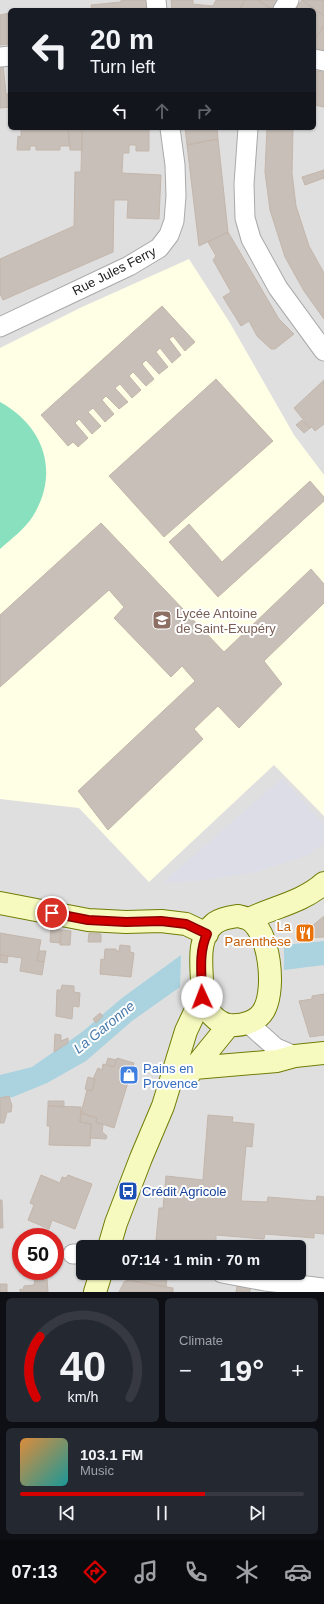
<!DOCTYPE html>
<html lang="en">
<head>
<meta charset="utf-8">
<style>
	:root { --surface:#171b24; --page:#242831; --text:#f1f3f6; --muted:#9ea1a6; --line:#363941; --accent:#d40000 }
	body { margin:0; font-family:Arial,sans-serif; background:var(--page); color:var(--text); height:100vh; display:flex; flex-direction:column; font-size:15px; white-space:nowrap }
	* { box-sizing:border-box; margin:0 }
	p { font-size:13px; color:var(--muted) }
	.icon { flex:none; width:22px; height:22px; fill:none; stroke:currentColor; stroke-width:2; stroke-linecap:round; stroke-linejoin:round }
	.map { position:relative; height:1292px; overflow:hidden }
	.sheet { display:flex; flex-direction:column; gap:6px; padding:6px; background:#0d0f14; flex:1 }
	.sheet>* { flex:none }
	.guide { position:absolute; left:8px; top:8px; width:308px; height:122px; border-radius:6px; box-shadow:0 1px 3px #0004; background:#171b24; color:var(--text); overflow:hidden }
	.speed { position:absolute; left:12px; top:1228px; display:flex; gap:8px; font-size:20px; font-weight:700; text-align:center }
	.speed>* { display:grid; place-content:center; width:52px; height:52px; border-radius:50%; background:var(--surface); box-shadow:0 1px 3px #0004; line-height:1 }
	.speed .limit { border:6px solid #d22; background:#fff; color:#111 }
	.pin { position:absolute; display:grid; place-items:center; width:34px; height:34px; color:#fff; margin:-17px; border:2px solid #fff; border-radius:50%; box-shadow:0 1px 4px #0007 }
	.me { position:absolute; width:44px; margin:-22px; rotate:358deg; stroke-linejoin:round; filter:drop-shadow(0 0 3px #0008) }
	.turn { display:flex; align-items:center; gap:14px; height:84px; padding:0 16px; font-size:18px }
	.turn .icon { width:52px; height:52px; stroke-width:2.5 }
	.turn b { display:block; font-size:28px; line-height:34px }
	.lanes { display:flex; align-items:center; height:38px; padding:0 16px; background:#0003; justify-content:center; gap:20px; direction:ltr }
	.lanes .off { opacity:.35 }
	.big { font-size:30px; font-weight:800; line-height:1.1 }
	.sheet .card { flex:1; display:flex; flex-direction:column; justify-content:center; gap:6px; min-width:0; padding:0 14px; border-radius:6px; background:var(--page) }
	.sheet .dial { align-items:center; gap:0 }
	.dial svg { height:104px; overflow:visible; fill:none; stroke:var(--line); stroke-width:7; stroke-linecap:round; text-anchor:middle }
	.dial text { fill:var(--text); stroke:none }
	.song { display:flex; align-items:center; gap:12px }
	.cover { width:48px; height:48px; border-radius:6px; background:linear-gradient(135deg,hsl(30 70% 55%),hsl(180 70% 35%)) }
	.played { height:4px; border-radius:2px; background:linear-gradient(90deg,var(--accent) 65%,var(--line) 65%) }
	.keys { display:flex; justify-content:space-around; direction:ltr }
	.heat { display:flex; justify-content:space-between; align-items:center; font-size:22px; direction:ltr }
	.sheet .tiles { flex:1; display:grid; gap:6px; grid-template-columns:1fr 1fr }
	.card:last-child { grid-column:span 2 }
	.trip { position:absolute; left:76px; top:1240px; width:230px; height:40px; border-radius:6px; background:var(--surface); box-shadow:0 1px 3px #0004; font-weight:800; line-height:40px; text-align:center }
	.menu { display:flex; height:64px; justify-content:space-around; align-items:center; background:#090b0e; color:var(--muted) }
	.menu .icon { width:28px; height:28px }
	.menu .selected { color:var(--accent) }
	.menu b { font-size:18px; color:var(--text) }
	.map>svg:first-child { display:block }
</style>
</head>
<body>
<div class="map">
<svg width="324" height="1292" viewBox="0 0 324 1292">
	<rect width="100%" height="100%" fill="#f2efe9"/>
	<path fill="#e0dfdf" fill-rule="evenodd" d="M0,0h324v1292h-324zM10,10h304v118h-304zM21,1237h34v34h-34zM83,1247h216v26h-216z"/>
	<path fill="#ffffe5" d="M189,259l41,64 64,112 30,40v341l-50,-51 -125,117 -70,-74 -79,-9v-451l82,-41z"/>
	<path fill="#88e0be" d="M0,402c44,24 60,70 33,114 -8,13 -22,23 -33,33z"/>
	<path fill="#dddde8" d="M282,778l42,46v19l-15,12 -53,17 -56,9 -38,2z"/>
	<path fill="#aad3df" d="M324,941v24l-40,5v-25z
		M181,955l-1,32 -48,34 -46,40 -39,22 -34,14 -13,3v-25l32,-8 50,-35 40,-34z"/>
	<path fill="#c7bfb8" stroke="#c4b6ab" d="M121,0h26l1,10h-56l-1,-5 30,-3z
		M171,0h22v4l9,1 -1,5h-29z
		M216,0h29l-6,10h-38l1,-5 11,1z
		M245,0h12l15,9 -33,1z
		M257,0h21l-6,9z
		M302,0l22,16v9l-10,16v-31h-19z
		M302,0h22v16z
		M10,13v31l-10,1v-30z
		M324,25v26l-10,-2v-8z
		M3,64l3,30h4v13l-10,1v-43z
		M314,71l10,1v35l-10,-2z
		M21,128l47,1 2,17h-10v4h-24v-4h-6v4h-13l1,-14 3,1z
		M68,128h14v22h-12z
		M82,128h46v2l4,-1 1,-1h16v23h-13v-6h-7v8h-6l-1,20 39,2 -2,44 -32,-1 1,-18h-14l-1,52 -110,48 -3,-6v-35l74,-33 1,-54h6z
		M185,128h32l1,11 -31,6z
		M267,128l26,1 -1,44 4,33 13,40 15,27v46l-20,-28 -19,-34 -15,-47 -5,-38z
		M218,139l10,93 -29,14 -12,-101z
		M324,170v8l-19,7 -3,-8z
		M228,232l51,87 15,15 -19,15h-4l-14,-13 -8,-15 -8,5 -18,-29 8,-5 -18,-32 3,-4 -8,-14z
		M162,306l33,36 -10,9 -12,-15 -4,3 12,16 -9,8 -12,-15 -4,4 12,15 -9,7 -13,-14 -4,4 12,15 -8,7 -13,-14 -4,4 12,14 -9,8 -12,-14 -5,4 13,14 -9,7 -13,-13 -4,4 12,14 -9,8 -12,-14 -5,4 13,14 -9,8 -13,-15 -4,4 13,15 -10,9 -5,-5 -5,4 -27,-31z
		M216,379l57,62 -109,96 -55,-61z
		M324,380v44l-9,7 -3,-4 -2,1 -16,-20z
		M302,420l8,8 -6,5 -8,-8z
		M310,481l14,16v4l-106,96 -49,-55 20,-18 33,38z
		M101,523l123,129 87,-83 13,15v19l-60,58 18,23 -43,44 -21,-22 -24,23 9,10 -95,91 -30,-39 117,-110 -13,-15 -11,11 -57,-59 10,-11 -15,-17 -109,97v-72z
		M324,916v21l-28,1 11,-15 4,4z
		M51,928l10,2 -1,13 -10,-1z
		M61,930l10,1 -1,14h-10z
		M0,933l41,7 -4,21 7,1 -2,13 -22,-4 2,-13 -22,-3z
		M89,933l12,1v8h-13z
		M120,945l10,1v6l4,1 -3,24 -31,-3 1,-15 3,1 1,-11h11v2h3z
		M39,951h7l-2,11 -7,-1z
		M0,955l8,1 -1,7 -7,-1z
		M62,985l12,1v6l6,1 -1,14 -6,-1 -1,13 -16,-3 1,-26h4z
		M324,994v41l-14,2 -11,-36 13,-2v-3z
		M100,1013l3,3 -7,7 -3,-4z
		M55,1034l6,1v6l7,-3v5l-14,9z
		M108,1058l8,2 -2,7 -8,-3z
		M117,1058l17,5 -20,65 -18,-6 1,-4 -16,-5 6,-23 5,1 3,-12h-2l5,-11 4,2 1,-6 11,3z
		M88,1077l7,2 -3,12 -7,-2z
		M9,1096l3,10 -1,6h-4l-3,11h-4v-25z
		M48,1101h16v6l-16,-1z
		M48,1106l33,1 -1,15 11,2 -1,22 -41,-1 1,-19h-3z
		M81,1113l16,5 -1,4 7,3 -1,7 5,4 -1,3 -16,-1 1,-14 -11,-2z
		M208,1115l25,2 -1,5 22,2 -2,23 -6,-1 -5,55 26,1 1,-5 48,4 1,-5 7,1v37l-10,-1v5l-49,-4 -1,5 -48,-4v10l-60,-5 3,-32h4l3,-32 37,4z
		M41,1175l19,8 2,-6 4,1 2,-3 24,9 -17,45 -23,-9 -3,9 -21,-9 6,-15 -4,-2z
		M0,1200h2l1,28h-3z
		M133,1273l34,5 -1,9 -34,-6z
		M35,1278h12l1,14h-28v-3l3,1 1,-4 10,-1z
		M128,1280l45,8v4h-54l5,-10z
		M0,1284h7v8h-7z
		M237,1286l13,2v4h-14z"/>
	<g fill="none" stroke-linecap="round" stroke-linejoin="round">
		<g stroke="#a9a9a9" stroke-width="21">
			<path id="street" d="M156,0l1,10
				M283,10l6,-10
				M0,57l10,-1
				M314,59l10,2
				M248,128l-4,56 1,34 6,21 27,49 46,63
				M0,327l129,-61 30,-18 10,-13 5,-14 2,-25 -1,-31 -5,-37
				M248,1023l28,25 19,8
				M73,1254h10
				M222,1273l43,8 59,7"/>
		</g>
		<g stroke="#707d05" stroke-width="24">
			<path id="secondary" d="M0,903l88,17 38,2 35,-1 25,3 21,10
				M238,916c4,1 9,2 12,4 20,14 25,67 15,88 -6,14 -23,18 -36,17 -13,-2 -23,-15 -27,-27 -1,-6 0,-13 0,-18 -1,-19 -4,-44 13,-57 7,-5 16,-6 23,-7z
				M249,919c25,-12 54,-17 75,-36
				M194,1068l83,-7 18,-5 29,-3
				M190,1073l39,-48
				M109,1247l7,-24 25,-65 22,-52 23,-75 16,-34
				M95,1292l6,-19"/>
		</g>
		<use href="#street" stroke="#fff" stroke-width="19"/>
		<use href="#secondary" stroke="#f7fabf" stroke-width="22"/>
	</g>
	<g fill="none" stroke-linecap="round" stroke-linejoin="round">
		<g stroke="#8a0000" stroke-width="10">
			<path id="route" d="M52,913l36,7 38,2 35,-1 25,3 21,10c-9,19 -5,42 -5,63"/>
		</g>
		<use href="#route" stroke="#d40000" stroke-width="7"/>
	</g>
	<defs>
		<g id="school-square" transform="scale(1)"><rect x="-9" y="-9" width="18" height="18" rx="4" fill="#8d6e63" stroke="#fff"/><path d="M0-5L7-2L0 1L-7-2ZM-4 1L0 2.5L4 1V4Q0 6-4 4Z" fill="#fff"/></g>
		<g id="restaurant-square" transform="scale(1)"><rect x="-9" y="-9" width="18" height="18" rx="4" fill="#e8710a" stroke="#fff"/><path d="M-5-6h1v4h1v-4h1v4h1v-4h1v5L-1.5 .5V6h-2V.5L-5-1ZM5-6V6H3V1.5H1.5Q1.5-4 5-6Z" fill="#fff"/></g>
		<g id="shop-square" transform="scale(1)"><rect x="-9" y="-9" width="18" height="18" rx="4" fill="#3f7fe0" stroke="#fff"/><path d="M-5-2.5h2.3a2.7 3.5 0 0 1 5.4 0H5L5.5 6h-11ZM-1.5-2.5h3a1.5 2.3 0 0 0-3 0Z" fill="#fff"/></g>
		<g id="bus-square" transform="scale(1)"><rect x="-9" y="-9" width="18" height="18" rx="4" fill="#1a4fb4" stroke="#fff"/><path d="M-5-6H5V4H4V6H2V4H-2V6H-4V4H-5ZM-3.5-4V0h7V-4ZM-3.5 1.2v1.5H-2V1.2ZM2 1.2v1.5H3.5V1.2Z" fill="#fff"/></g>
	</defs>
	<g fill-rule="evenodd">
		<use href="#school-square" x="162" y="620"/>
		<use href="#restaurant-square" x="305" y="933"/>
		<use href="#shop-square" x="129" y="1075"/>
		<use href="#bus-square" x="128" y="1191"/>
	</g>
	<g text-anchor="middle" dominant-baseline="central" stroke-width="4" stroke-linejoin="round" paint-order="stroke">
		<g font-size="13" fill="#222" stroke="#fff">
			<text transform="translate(114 271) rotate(-27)">Rue Jules Ferry</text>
		</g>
		<g font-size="13" fill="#785e54" stroke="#fff" text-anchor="start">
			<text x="176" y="613">Lycée Antoine<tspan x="176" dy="15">de Saint-Exupéry</tspan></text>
		</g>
		<g font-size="13" fill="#c56008" stroke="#fff" text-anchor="end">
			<text x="291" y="926">La<tspan x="291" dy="15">Parenthèse</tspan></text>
		</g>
		<g font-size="13" fill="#366cbe" stroke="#fff" text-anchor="start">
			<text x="143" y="1068">Pains en<tspan x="143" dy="15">Provence</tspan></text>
		</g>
		<g font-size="13" fill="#164399" stroke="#fff" text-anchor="start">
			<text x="142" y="1191">Crédit Agricole</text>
		</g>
		<g font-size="14" font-style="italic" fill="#4a7aab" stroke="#fff">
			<text transform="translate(104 1027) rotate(-39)">La Garonne</text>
		</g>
	</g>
</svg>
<div class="speed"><div class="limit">50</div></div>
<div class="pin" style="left:52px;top:913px;background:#d93025"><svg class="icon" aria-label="arrive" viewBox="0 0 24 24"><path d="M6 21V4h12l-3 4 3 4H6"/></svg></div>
<svg class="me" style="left:202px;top:997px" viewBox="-20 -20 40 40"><circle r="19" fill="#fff"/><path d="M0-13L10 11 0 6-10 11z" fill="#d40000"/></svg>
<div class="trip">07:14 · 1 min · 70 m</div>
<div class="guide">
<div class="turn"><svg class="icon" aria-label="left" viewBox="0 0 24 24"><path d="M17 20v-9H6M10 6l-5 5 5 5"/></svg><div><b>20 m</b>Turn left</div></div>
<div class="lanes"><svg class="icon" aria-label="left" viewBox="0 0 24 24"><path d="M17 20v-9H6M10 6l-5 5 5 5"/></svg><svg class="icon off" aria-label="ahead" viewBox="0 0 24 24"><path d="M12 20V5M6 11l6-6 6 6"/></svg><svg class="icon off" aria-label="right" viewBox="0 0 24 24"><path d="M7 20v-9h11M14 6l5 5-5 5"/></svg></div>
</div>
</div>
<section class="sheet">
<div class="tiles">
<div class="card dial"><svg viewBox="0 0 100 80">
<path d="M14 69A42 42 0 1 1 86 69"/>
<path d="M14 69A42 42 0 0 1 17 22" stroke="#d40000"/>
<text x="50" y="56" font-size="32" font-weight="700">40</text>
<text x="50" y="72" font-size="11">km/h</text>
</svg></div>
<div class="card"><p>Climate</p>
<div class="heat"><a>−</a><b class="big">19°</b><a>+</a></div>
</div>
<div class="card">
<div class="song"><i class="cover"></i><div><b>103.1 FM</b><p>Music</p></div></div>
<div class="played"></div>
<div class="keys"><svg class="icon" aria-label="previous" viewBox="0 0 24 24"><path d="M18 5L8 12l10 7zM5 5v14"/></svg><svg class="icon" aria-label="pause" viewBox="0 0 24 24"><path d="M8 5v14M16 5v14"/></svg><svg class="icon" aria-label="next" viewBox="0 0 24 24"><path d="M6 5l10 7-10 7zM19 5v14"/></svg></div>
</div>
</div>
</section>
<nav class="menu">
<b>07:13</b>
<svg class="icon selected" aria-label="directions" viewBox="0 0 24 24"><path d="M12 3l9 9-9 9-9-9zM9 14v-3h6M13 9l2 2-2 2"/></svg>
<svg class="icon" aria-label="music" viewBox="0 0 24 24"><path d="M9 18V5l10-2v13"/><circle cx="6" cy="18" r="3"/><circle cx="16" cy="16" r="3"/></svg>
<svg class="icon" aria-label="phone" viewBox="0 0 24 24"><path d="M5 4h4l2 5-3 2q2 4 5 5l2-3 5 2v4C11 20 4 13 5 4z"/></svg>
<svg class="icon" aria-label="climate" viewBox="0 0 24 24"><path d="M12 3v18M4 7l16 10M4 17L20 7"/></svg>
<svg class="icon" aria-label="car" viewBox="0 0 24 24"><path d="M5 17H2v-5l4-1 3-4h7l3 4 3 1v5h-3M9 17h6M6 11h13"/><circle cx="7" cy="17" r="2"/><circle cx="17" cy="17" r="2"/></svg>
</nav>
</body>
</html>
